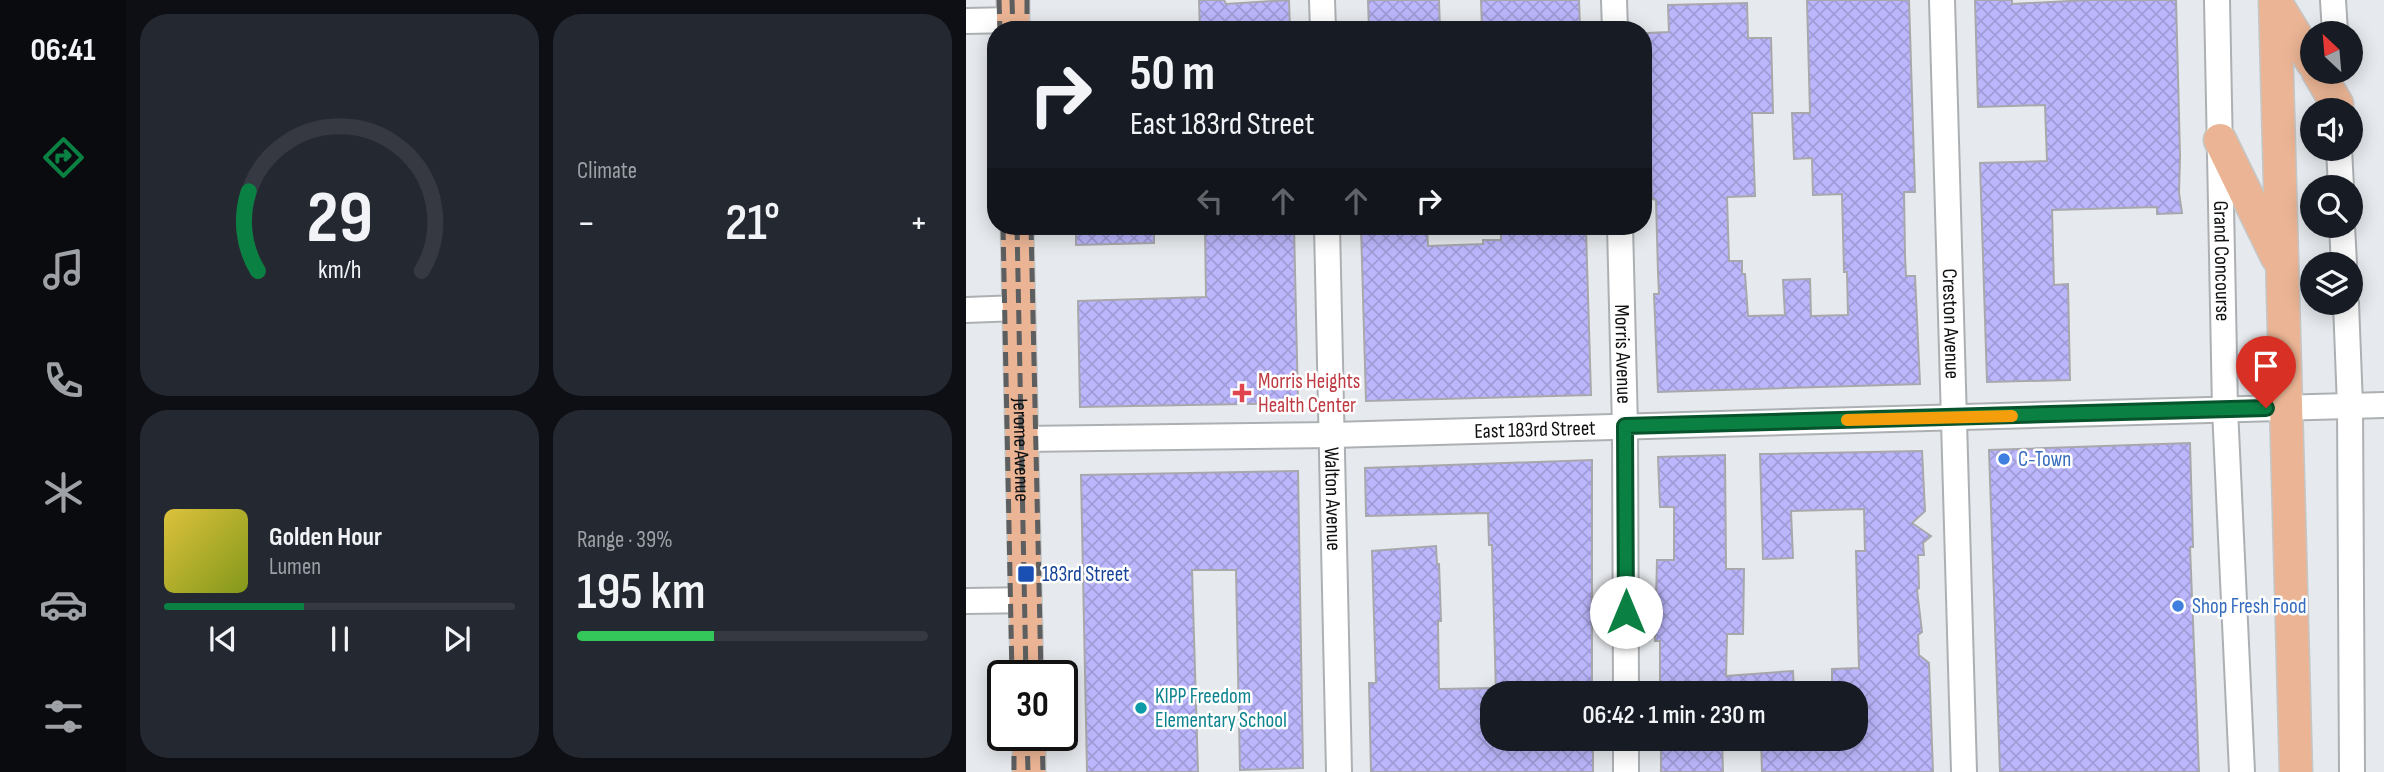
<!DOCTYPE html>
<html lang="en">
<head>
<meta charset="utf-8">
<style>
	:root { --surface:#171b24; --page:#242831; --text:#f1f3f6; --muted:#9ea1a6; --line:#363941; --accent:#0b8043 }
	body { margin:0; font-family:"Sofia Sans Condensed",sans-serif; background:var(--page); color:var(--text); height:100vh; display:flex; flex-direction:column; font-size:26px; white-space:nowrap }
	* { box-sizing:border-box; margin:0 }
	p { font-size:23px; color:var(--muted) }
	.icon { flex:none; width:38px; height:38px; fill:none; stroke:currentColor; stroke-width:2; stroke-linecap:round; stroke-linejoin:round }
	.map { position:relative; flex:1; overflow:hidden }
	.sheet { display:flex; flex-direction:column; gap:14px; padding:14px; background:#0d0f14; width:840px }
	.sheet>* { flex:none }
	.banner { position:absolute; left:21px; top:21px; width:665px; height:214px; border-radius:28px; box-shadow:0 4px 18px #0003; background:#171b24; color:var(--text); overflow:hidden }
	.needle { width:46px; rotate:334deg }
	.buttons { position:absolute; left:1334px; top:21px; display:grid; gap:14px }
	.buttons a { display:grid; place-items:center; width:63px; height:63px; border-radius:50%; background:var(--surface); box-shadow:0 4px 18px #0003; font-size:35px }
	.speed { position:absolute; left:21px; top:660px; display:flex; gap:14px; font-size:35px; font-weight:700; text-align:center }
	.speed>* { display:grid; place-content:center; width:91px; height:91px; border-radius:50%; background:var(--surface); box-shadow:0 4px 18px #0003; line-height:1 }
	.speed .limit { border:4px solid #111; border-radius:10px; background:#fff; color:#111 }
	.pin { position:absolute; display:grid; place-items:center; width:60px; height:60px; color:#fff; margin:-72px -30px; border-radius:50% 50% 50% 0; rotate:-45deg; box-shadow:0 0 7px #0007 }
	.pin .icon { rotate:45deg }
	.me { position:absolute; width:77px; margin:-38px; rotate:0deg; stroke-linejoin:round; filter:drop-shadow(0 0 5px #0008) }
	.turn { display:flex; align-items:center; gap:24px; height:147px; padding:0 28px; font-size:32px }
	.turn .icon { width:91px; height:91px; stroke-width:2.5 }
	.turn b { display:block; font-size:49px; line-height:60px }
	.lanes { display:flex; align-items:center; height:66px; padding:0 28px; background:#0003; justify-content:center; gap:35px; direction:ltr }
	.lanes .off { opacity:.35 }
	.big { font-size:52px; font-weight:600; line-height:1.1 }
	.sheet .tile { flex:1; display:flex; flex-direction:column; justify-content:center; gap:10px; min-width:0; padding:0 24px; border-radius:28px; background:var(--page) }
	.sheet .dial { align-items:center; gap:0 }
	.dial svg { height:182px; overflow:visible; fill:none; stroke:var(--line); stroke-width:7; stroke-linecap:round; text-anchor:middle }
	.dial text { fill:var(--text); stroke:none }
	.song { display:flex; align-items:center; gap:21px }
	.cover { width:84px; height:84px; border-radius:10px; background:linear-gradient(135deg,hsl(50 70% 55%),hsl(70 70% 35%)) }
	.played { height:7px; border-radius:4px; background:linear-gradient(90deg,var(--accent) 40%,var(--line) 40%) }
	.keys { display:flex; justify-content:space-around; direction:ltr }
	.heat { display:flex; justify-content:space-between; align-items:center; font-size:38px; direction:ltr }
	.charge { height:10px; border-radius:5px; background:linear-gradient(90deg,#34c759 39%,var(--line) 0) }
	.sheet .tiles { flex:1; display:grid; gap:14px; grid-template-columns:repeat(2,1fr) }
	.trip { position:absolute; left:514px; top:681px; width:388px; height:70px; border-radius:28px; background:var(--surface); box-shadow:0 4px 18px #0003; font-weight:600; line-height:70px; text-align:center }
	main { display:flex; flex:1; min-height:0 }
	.menu { display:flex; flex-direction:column; width:126px; justify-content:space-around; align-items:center; background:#090b0e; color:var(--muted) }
	.menu .icon { width:49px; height:49px }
	.menu .selected { color:var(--accent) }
	.menu b { font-size:32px; color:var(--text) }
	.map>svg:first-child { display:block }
</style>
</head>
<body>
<main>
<nav class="menu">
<b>06:41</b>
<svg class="icon selected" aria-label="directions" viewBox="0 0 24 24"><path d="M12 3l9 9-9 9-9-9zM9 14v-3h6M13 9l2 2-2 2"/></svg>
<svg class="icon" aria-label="music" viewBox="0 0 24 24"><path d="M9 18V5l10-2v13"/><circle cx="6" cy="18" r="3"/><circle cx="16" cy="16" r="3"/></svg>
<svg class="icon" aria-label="phone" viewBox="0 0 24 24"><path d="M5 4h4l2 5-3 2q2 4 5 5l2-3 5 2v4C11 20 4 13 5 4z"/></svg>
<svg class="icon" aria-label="climate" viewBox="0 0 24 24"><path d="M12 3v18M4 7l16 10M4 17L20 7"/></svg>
<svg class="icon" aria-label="car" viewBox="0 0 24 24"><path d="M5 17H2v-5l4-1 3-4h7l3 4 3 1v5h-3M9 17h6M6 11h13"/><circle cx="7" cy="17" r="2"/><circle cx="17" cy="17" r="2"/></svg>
<svg class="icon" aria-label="filters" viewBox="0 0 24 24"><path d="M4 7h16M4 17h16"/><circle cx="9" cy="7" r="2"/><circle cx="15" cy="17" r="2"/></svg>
</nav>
<section class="sheet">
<div class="tiles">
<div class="tile dial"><svg viewBox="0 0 100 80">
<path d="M14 69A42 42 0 1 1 86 69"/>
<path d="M14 69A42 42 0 0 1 10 34" stroke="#0b8043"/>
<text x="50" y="56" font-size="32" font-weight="700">29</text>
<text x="50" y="72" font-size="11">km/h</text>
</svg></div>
<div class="tile"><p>Climate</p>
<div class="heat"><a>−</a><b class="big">21°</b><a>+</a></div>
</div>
<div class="tile">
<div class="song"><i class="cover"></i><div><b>Golden Hour</b><p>Lumen</p></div></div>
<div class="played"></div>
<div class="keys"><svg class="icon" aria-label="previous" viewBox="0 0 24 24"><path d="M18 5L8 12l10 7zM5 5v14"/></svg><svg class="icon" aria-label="pause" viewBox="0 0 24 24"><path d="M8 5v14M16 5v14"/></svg><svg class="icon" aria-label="next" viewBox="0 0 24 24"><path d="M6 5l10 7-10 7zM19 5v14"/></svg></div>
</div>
<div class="tile"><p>Range · 39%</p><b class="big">195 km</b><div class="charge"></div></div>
</div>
</section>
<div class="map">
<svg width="1418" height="772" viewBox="0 0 1418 772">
	<defs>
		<pattern id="building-cross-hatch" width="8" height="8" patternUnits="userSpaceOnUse" patternTransform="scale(1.75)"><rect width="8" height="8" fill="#bcb7fc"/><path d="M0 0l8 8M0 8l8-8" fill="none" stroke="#a09cd7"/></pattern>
	</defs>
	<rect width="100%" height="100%" fill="#e6e9ed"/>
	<path fill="url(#building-cross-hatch)" stroke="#a8a8ac" stroke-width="2" d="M233,0h25l2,4 63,-4 1,30h-90z
		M402,0h71l1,30h-71z
		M515,0h98l1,28 -98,1z
		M841,0h102l6,192h-11l1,64 1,20h9l5,108 -262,8 -4,-98h5l-1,-22 -2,-72 -4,-1 -4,-166 21,-1 -1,-27 79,-2 1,35h23l2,75h-21l3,83 -28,1 2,64h13v13h3l3,42 37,-1 -2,-35 27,-1 1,37 37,-1 -1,-43h-3l-2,-78 -29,1 -1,-37 -18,1 -2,-46h18z
		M1009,0h37v4l77,-4h87l4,156 -1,37 3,20 -25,1v-7l-105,3 2,75 14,-1 2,96 -83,2 -7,-219 67,-2 -2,-56 -67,2z
		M110,226h78v17l-78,2z
		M239,226h89l4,177 -218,4 -2,-106 128,-4z
		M395,226h66l1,20 55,-2v-4h18v-14h83v4h2l5,165 -225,6z
		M1224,443l3,104h-3l9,225h-199l-11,-322z
		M956,451l3,60 -13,12 19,13 -8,7 1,12h-6l1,33 -2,2 5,42 -4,3 1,20 10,8 4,109h-171l-1,-34h96v-45h-25v-24l27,-1 -3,-117h9l-1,-42 -73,2 2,47 -30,1 -3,-105z
		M759,455l1,114h18l-1,65h-16l-1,42 67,-5 1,22h-134v-52h-5l2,-81h17v-53h-14l-2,-50z
		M626,460v233h-96l-4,-148h-3l-1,-32 -122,3 -1,-48z
		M332,471l5,297 -63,2 -4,-200h-44l6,202h-111l-6,-297z
		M470,546l1,18h2l2,57h-3l1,68 54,-1v50h100v34h-222l-2,-89h7l-4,-132z
		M695,738h61l1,34h-62z"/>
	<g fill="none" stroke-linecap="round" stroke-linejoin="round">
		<g stroke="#adb0b3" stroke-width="28">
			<g id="minor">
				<path d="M356,0l1,30"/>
				<path d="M648,0l1,30"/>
				<path id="s1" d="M976,0l22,772"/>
				<path id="s2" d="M1251,0l8,409 17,363"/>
				<path d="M1367,0l2,33"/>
				<path d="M0,21l47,-1"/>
				<path d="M1373,149l2,38"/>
				<path id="s3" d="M361,226l12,546"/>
				<path id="s4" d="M654,226l5,201 1,266"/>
				<path d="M1376,226l2,38"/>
				<path d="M1380,303l4,103 2,366"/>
				<path d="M0,310l52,-2"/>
				<path id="s5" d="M56,439l310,-4 1052,-30"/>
				<path d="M0,601l60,-1"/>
				<path d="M660,738v34"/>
			</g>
		</g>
		<g stroke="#c5c6c6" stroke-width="35">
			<path id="major" d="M47,0v30
				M1309,0l21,772
				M1310,3l36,59
				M1352,72l19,32
				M1254,140l57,117
				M51,226l10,450
				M63,735v37"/>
		</g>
		<use href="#minor" stroke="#fff" stroke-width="24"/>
		<use href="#major" stroke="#ebb595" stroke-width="32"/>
		<g stroke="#5c5e60" stroke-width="5" stroke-dasharray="14 7" stroke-linecap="butt">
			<path d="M33,0l1,30"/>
			<path d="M46,0l1,30"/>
			<path d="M61,0v30"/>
			<path d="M37,226l9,450"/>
			<path id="s6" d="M51,226l9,450"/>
			<path d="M65,226l10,450"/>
			<path d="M48,735v37"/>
			<path d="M61,735l1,37"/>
			<path d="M76,735l1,37"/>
		</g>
	</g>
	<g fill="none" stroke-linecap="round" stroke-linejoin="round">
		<g stroke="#07532c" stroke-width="18">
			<path id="route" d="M660,612l-1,-186 641,-18"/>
		</g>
		<use href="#route" stroke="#0b8043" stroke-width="12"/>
		<path stroke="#f59e0b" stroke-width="12" d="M881,420l165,-4"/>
	</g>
	<path fill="#e0444e" stroke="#fff" stroke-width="2.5" d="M272.5 382.5h7v7h7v7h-7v7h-7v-7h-7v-7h7z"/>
	<g fill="#3f7fe0" stroke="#fff" stroke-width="2.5">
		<circle cx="1038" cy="459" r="7"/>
		<circle cx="1212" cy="606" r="7"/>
	</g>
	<rect fill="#1a4fb4" stroke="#fff" stroke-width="2.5" x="51" y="565" width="18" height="18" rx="3.5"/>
	<circle fill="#0f9aa8" stroke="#fff" stroke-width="2.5" cx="175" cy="708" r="7"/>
	<g text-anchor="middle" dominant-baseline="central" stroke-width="5" stroke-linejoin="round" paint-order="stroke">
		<g font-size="21" fill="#0f1011" stroke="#fff">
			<text stroke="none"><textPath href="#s2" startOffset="261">Grand Concourse</textPath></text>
			<text stroke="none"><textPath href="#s1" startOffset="324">Creston Avenue</textPath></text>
			<text stroke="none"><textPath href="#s4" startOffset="128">Morris Avenue</textPath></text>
			<text stroke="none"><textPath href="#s5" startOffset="513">East 183rd Street</textPath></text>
			<text stroke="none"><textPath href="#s6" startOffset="224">Jerome Avenue</textPath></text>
			<text stroke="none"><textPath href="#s3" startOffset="273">Walton Avenue</textPath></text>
		</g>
		<g font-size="21" fill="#be3a42" stroke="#fff" text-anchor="start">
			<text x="292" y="381">Morris Heights<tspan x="292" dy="24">Health Center</tspan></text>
		</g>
		<g font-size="21" fill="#366cbe" stroke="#fff" text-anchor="start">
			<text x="1052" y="459">C-Town</text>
			<text x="1226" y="606">Shop Fresh Food</text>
		</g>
		<g font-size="21" fill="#164399" stroke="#fff" text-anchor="start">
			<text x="76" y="574">183rd Street</text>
		</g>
		<g font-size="21" fill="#0d838f" stroke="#fff" text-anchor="start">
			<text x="189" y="696">KIPP Freedom<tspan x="189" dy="24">Elementary School</tspan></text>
		</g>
	</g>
</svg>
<div class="buttons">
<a><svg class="needle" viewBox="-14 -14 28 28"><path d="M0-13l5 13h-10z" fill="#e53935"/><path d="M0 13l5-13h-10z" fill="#9ea1a6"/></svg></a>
<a><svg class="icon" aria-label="sound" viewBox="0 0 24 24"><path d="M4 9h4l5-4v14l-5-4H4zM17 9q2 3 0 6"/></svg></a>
<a><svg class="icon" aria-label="search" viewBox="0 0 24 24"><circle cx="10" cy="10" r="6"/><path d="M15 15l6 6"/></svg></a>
<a><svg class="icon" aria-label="layers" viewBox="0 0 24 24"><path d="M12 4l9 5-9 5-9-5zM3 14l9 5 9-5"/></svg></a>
</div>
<div class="speed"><div class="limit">30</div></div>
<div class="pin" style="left:1300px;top:408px;background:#d93025"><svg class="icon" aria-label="arrive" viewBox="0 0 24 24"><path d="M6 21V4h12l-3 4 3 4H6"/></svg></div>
<svg class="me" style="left:660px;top:612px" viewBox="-20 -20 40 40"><circle r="19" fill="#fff"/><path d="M0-13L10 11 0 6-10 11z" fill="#0b8043"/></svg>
<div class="trip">06:42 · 1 min · 230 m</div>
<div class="banner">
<div class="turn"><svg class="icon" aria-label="right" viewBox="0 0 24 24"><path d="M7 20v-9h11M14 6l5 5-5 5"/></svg><div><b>50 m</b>East 183rd Street</div></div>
<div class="lanes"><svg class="icon off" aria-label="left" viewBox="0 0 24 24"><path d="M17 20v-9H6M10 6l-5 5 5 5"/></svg><svg class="icon off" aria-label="ahead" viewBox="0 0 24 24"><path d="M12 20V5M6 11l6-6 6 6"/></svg><svg class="icon off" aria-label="ahead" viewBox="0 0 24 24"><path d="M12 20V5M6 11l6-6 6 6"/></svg><svg class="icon" aria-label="right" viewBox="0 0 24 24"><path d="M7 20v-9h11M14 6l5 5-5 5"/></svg></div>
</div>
</div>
</main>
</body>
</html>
